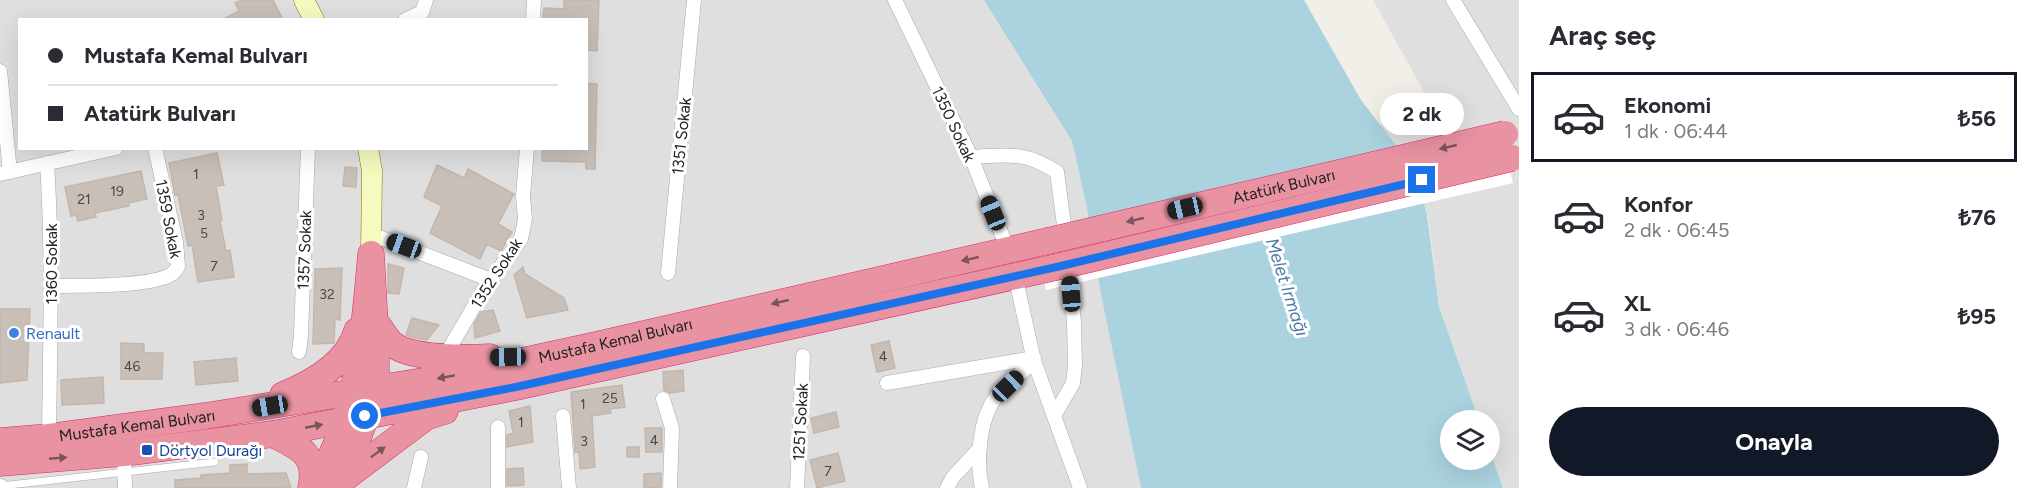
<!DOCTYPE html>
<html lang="tr">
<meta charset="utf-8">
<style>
:root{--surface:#fff;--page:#f7f7f7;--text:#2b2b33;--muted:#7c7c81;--line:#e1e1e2;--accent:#111827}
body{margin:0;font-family:Figtree,sans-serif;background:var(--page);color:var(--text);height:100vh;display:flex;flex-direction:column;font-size:22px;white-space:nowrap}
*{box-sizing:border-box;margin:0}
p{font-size:20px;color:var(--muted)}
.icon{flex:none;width:33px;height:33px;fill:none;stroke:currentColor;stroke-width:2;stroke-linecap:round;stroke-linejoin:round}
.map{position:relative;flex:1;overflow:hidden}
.drawer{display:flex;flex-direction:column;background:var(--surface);width:510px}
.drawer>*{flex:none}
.banner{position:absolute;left:18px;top:18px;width:570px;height:132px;border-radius:0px;box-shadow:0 6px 24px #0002;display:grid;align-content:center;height:132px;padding:0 30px;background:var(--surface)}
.buttons{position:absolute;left:1440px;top:410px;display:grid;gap:12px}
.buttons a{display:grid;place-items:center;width:60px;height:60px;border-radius:50%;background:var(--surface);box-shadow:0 6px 24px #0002;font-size:30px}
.end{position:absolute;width:27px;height:27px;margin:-14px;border:8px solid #1a73e8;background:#fff;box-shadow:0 0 0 3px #fff}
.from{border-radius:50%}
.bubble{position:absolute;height:42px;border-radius:21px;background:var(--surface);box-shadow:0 6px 24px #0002;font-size:20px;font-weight:700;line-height:42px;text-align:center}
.car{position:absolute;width:18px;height:36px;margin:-18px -9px;border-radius:8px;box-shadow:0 0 4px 2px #0007;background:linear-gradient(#222 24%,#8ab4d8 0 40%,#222 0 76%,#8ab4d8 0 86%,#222 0)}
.banner b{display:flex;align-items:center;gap:21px;height:57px;font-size:22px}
.banner b+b{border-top:2px solid var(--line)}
.banner i{width:15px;height:15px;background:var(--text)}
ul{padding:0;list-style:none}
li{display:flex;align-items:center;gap:18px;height:90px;margin:0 12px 9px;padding:0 18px;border:3px solid transparent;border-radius:0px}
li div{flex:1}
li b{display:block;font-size:22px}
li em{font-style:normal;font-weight:700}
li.current{border-color:var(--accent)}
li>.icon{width:54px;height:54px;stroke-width:1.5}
h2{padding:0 30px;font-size:27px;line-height:72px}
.primary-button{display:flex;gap:12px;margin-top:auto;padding:12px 30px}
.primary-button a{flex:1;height:69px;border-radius:36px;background:var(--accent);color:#fff;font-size:24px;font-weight:700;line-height:69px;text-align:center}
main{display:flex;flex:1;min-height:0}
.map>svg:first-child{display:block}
</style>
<main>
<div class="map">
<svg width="1519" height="488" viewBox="0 0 1519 488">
<rect width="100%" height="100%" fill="#f2efe9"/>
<path fill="#e0dfdf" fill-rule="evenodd" d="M0,0H990L1072,141L1087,208L1434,110L1373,0H1519V488H1503L1490,451V420H1479L1439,307L1428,215L1102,294L1141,488H0ZM20,20H586V148H20Z"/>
<path fill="#aad3df" d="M984,0H1304L1361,100L1415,170L1427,215L1439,307L1479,420H1450V459H1490V451L1503,488H1141L1101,294L1087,208L1072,141Z"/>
<path fill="#fff" d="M1499,124L1513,183L1046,290L1038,254Z"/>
<path fill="#c7bfb8" stroke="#c4b6ab" stroke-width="1.5" d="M242,0H273L283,20H222L239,11L235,3Z
M564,0H599L597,51L586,50V20H543L544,8L564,9Z
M586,83L597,84L595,169H586V162L542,161V148H586Z
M217,153L224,185L216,186L222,220L220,221L226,251L230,250L234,277L198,282L192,245L188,246L178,194L175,195L169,163Z
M437,165L464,178L468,169L514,194L498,224L512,232L501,251L487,244L480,259L430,233L442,206L424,197Z
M345,167L357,168L356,187L343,186Z
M141,171L147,199L128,203L129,206L95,213L96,217L78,221L76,215L71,216L65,187Z
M388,264L404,268L399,294L388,293Z
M523,267L525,274L564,298L568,310L527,318L514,275Z
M342,268L340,320L335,319L334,343L313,344L315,269Z
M0,309H30L27,380L0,383Z
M493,310L500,331L475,338L474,324L481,312Z
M412,318L439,325L427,340L416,338L406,335Z
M889,341L895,368L877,372L871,345Z
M121,343L144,344V353H163L162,379H121Z
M236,358L238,381L196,385L194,362Z
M683,370L684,391L670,393L664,390L663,372Z
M103,377L104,403L62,405L61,380Z
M622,385L625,407L610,409L611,413L592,416L595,467L580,469L579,452H575L571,392Z
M530,406L533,442L507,447V435L513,433L509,411Z
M836,412L839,427L814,433L811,418Z
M645,428H662V452H646Z
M627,447H639V457H627Z
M838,453L845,481L817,488L810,460Z
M247,464V474L286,473L291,488H175V480L201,478V475L230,473V465Z
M523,468L524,485L507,486V469Z
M661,473V488H644V474Z"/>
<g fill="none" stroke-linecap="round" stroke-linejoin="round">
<defs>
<path id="lane" d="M0,486L215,462"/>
<path id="street" d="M895,0L971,157L1008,250
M1453,0L1519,109
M405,20L422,12L426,0
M533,20L534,0
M0,71L10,172
M971,157C1008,155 1024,151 1057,172L1066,240
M47,163C53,254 50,346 49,437
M0,174L116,148
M371,234L491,280
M668,273L694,0
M1015,275L1034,361L1080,488
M51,286C77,286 152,287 172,274C173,273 178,268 178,267L176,242L155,148
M299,352L301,335L308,148
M445,356L484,289L521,239L525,219L523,196L527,148
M887,383L1034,358
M663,399L672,428L670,488
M563,416L569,488
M1054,416L1073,383L1075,366L1074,322L1068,260
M124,453L125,488
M1,486V488
M414,488L421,457
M498,488V427
M797,488L803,356
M947,488L953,477L980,448
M982,488C976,462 979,419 996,397C1007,384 1022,373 1034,361"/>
<path id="secondary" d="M304,0L314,20
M368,148L372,171L371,254"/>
<g id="highway">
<path d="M375,321C380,328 386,338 392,344C413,360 465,358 490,357"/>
<path d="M283,395C313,383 347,364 357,331"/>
<path d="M273,434C299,448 318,453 311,488"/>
<path id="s1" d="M0,441L49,437L205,416L448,377L596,345L1048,241"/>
<path d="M0,463L124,453L273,434L516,387L1061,266"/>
<path d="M342,480L426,417L445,411"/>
<path d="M315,488C327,466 338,443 345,420C362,366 366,309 371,254L376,344V389L352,454L342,471L326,488"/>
</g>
</defs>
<use href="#lane" stroke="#a9a9a9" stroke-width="8"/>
<use href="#street" stroke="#a9a9a9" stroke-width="15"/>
<use href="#secondary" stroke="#707d05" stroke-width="21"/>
<use href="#highway" stroke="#dc2a67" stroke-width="27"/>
<use href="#lane" stroke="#fff" stroke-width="7"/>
<use href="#street" stroke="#fff" stroke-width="14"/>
<use href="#secondary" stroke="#f7fabf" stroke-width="20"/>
<use href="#highway" stroke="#e892a2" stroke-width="26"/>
<defs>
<g id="highway-bridge">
<path id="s2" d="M1048,241L1505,134"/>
<path d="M1061,266L1512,158"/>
</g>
</defs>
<use href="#highway-bridge" stroke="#dc2a67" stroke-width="27" stroke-linecap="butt"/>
<use href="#highway-bridge" stroke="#e892a2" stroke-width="26"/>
</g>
<defs><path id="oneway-solid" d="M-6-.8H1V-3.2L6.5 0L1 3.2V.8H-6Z" transform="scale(1.5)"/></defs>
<g fill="#7b545c">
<use href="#oneway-solid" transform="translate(1448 147) rotate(167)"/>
<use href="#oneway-solid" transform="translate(1135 220) rotate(167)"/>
<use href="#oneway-solid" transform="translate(970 259) rotate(167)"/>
<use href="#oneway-solid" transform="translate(780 302) rotate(167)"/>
<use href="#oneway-solid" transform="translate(446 377) rotate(170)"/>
<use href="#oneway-solid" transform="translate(314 426) rotate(-11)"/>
<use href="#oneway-solid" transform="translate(378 452) rotate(-37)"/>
<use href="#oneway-solid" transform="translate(58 458) rotate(-5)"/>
</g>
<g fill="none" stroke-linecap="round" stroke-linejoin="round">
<path stroke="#1a73e8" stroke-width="8" d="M365,416L516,387L1061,266L1422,180"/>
</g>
<circle fill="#3f7fe0" stroke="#fff" stroke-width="2" cx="14" cy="333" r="6"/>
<rect fill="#1a4fb4" stroke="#fff" stroke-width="2" x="141" y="444" width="12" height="12" rx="3"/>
<g text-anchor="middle" stroke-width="6" stroke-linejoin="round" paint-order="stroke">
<g font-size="14" fill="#4b4948">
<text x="196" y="179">1</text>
<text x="117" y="196">19</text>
<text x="84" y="204">21</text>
<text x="201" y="220">3</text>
<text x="204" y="238">5</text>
<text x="214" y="271">7</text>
<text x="327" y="299">32</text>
<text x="883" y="361">4</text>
<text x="132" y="371">46</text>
<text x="610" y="403">25</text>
<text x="583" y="409">1</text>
<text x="521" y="427">1</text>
<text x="654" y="445">4</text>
<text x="584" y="446">3</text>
<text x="828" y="476">7</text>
</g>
<g font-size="16" fill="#222" stroke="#fff">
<text transform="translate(954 124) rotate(65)" y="6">1350 Sokak</text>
<text transform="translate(681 136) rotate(-84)" y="6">1351 Sokak</text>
<text dy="6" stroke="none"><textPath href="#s2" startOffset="242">Atatürk Bulvarı</textPath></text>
<text transform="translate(169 219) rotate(79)" y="6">1359 Sokak</text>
<text transform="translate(304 250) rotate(-88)" y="6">1357 Sokak</text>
<text transform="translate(51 264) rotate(-90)" y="6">1360 Sokak</text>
<text transform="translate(496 273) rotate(-57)" y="6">1352 Sokak</text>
<text dy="6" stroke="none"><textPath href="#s1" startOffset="624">Mustafa Kemal Bulvarı</textPath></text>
<text transform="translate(800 422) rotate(-87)" y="6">1251 Sokak</text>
<text dy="6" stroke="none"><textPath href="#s1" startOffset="138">Mustafa Kemal Bulvarı</textPath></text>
</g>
<g font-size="16" fill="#366cbe" stroke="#fff" text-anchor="start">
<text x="26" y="339">Renault</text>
</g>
<g font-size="16" fill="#164399" stroke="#fff" text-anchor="start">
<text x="159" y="456">Dörtyol Durağı</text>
</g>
<g font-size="18" font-style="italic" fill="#4a7aab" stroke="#fff">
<text transform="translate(1287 287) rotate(72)" y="6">Melet Irmağı</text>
</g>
</g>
</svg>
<div class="buttons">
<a><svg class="icon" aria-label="layers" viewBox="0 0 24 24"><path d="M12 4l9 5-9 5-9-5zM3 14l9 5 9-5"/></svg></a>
</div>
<i class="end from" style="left:365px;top:416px"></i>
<i class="end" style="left:1422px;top:180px"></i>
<div class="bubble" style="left:1380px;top:93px;width:84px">2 dk</div>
<i class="car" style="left:1185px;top:208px;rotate:257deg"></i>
<i class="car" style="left:993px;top:213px;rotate:338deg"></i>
<i class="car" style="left:404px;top:246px;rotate:290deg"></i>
<i class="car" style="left:1071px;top:294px;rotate:355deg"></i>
<i class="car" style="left:508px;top:357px;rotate:269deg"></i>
<i class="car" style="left:1008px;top:386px;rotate:46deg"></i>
<i class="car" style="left:270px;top:406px;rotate:261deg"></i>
<div class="banner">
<b><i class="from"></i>Mustafa Kemal Bulvarı</b>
<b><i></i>Atatürk Bulvarı</b>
</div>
</div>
<section class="drawer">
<h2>Araç seç</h2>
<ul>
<li class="current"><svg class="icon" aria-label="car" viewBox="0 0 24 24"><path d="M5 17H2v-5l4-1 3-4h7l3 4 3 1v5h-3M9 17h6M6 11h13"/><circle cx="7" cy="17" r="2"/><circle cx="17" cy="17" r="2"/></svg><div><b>Ekonomi</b><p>1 dk · 06:44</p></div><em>₺56</em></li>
<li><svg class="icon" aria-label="car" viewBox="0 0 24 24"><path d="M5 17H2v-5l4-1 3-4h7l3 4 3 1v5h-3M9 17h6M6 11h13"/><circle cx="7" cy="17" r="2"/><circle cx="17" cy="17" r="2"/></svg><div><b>Konfor</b><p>2 dk · 06:45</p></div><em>₺76</em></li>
<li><svg class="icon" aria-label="car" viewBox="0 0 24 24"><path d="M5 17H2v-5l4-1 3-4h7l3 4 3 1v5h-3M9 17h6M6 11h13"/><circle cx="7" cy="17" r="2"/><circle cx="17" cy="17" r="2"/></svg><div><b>XL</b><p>3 dk · 06:46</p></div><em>₺95</em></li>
</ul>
<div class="primary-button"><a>Onayla</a></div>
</section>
</main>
